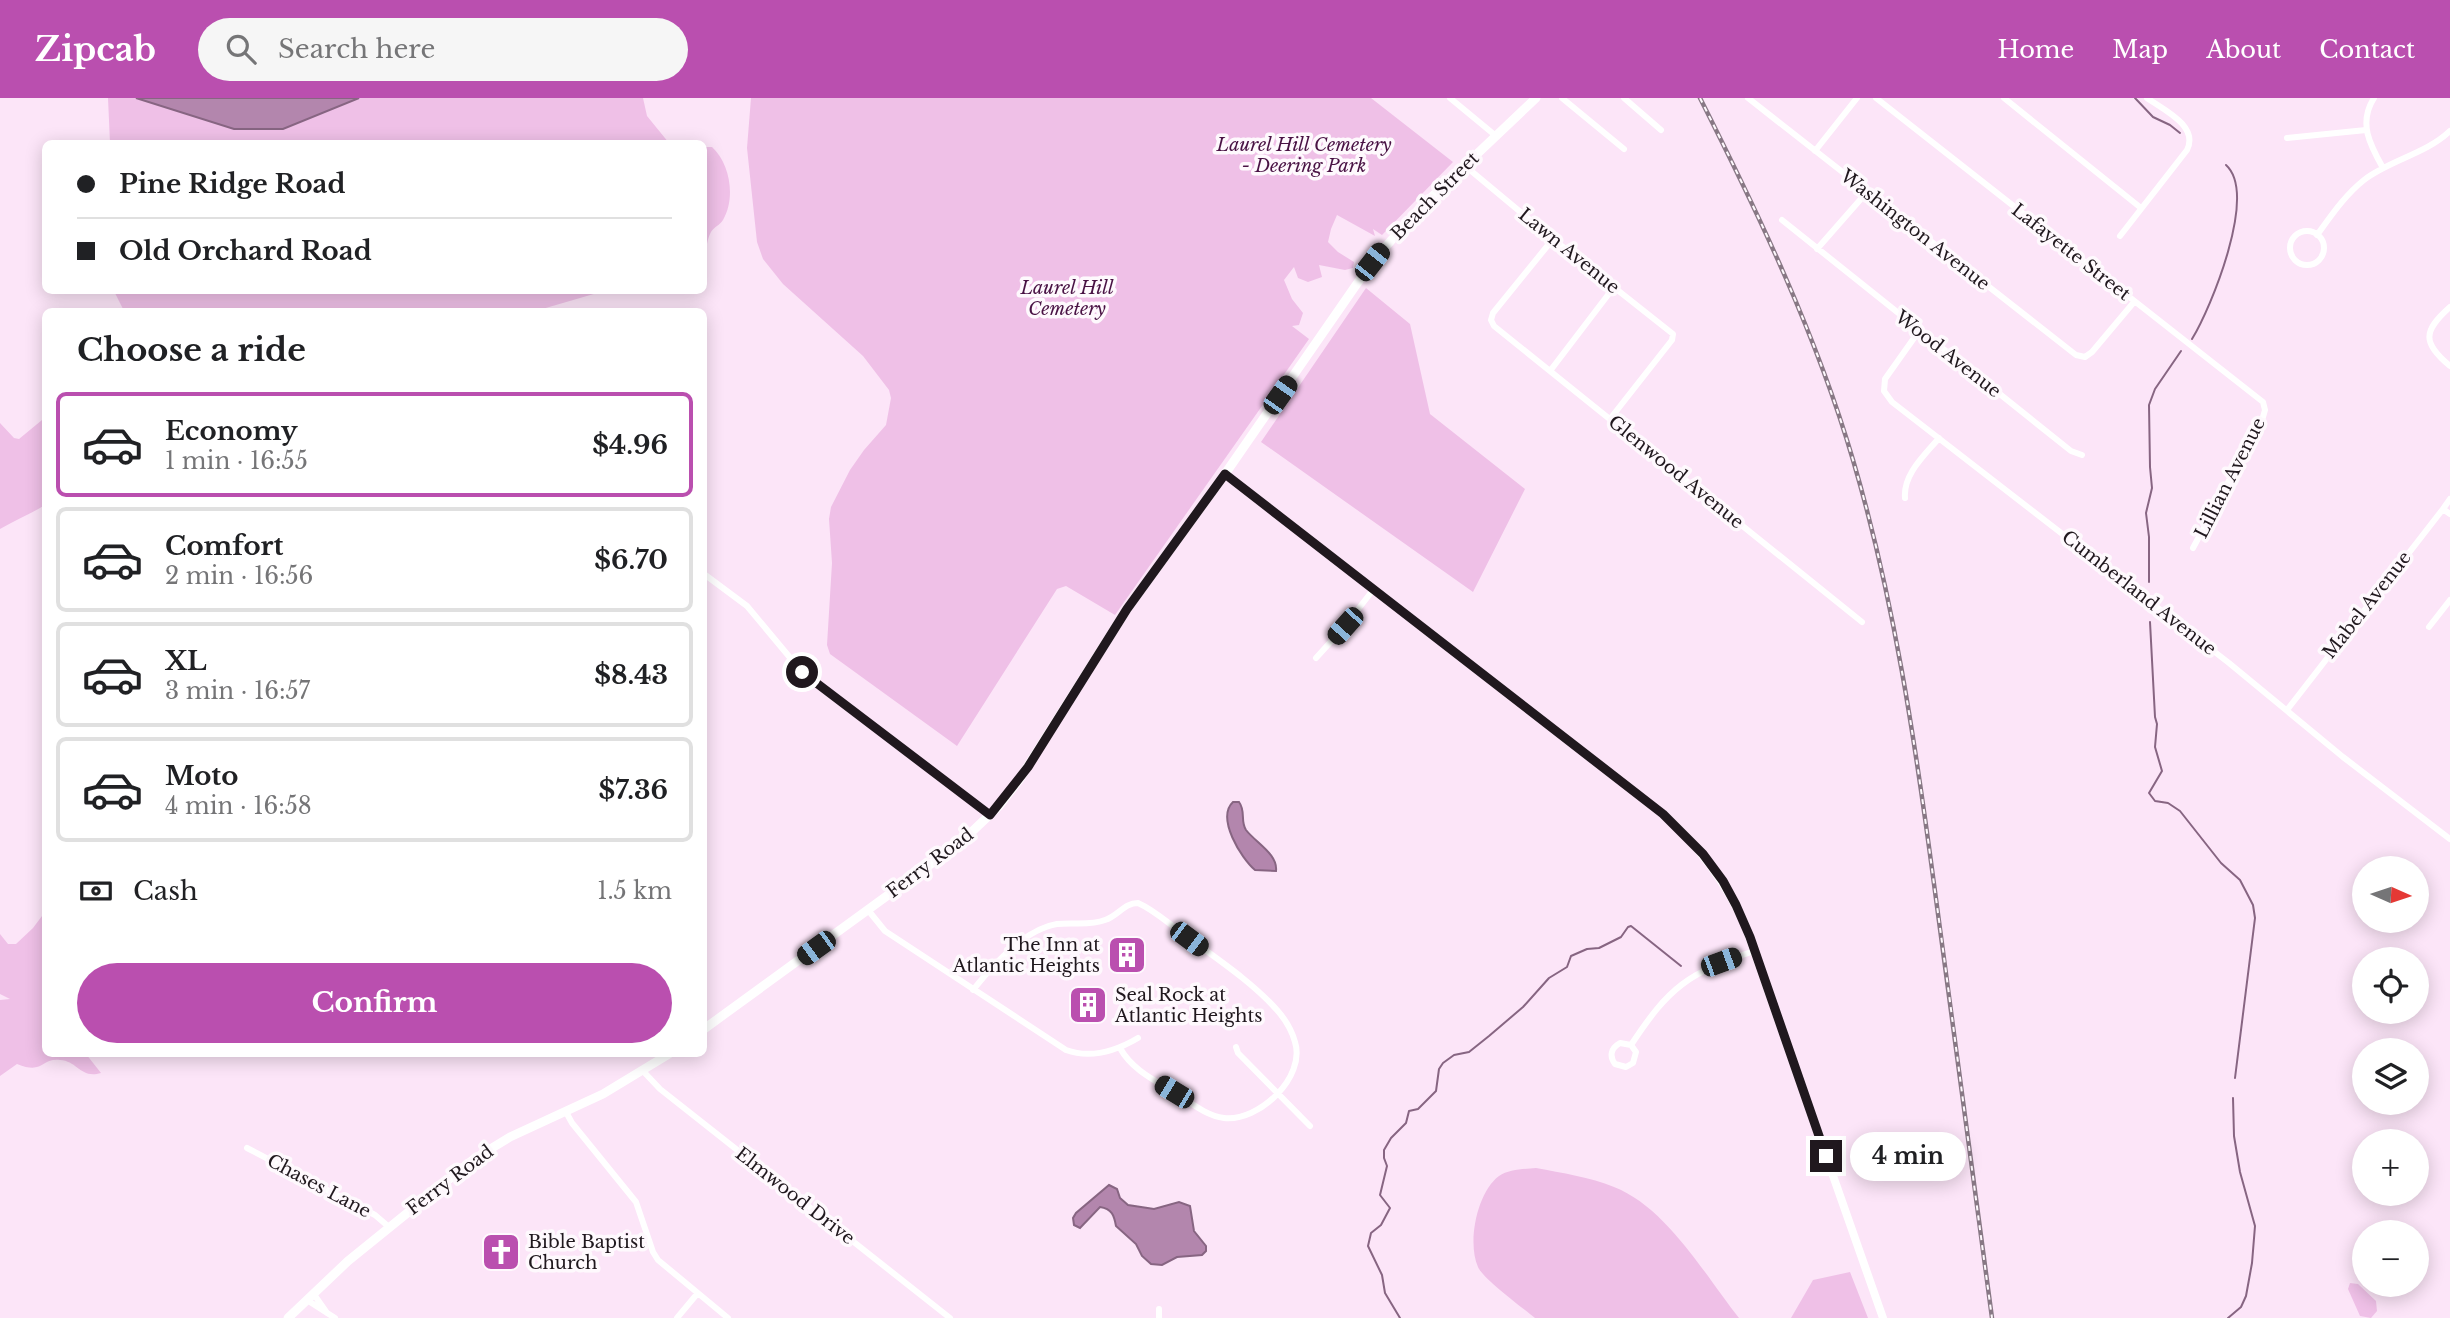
<!DOCTYPE html>
<meta charset="utf-8">
<style>
:root{--surface:#fff;--page:#f6f6f6;--text:#202124;--muted:#757577;--line:#e0e0e0;--accent:#ba4faf}
body{margin:0;font-family:"Libre Baskerville",serif;background:var(--page);color:var(--text);height:100vh;display:flex;flex-direction:column;font-size:26px;white-space:nowrap}
*{box-sizing:border-box;margin:0}
p{font-size:23px;color:var(--muted)}
.icon{flex:none;width:38px;height:38px;fill:none;stroke:currentColor;stroke-width:2;stroke-linecap:round;stroke-linejoin:round}
.map{position:relative;flex:1;overflow:hidden}
.side{position:absolute;left:42px;top:210px;width:665px;height:749px;display:flex;flex-direction:column;background:var(--surface);border-radius:10px;box-shadow:0 4px 18px #0003}
.side>*{flex:none}
.guide{position:absolute;left:42px;top:42px;width:665px;height:154px;border-radius:10px;box-shadow:0 4px 18px #0003;display:grid;align-content:center;height:154px;padding:0 35px;background:var(--surface)}
.needle{width:46px;rotate:93deg}
.controls{position:absolute;left:2352px;top:758px;display:grid;gap:14px}
.controls a{display:grid;place-items:center;width:77px;height:77px;border-radius:50%;background:var(--surface);box-shadow:0 4px 18px #0003;font-size:35px}
.end{position:absolute;width:32px;height:32px;margin:-16px;border:9px solid #20181e;background:#fff;box-shadow:0 0 0 4px #fff}
.from{border-radius:50%}
.bubble{position:absolute;height:49px;border-radius:24px;background:var(--surface);box-shadow:0 4px 18px #0003;font-size:23px;font-weight:700;line-height:49px;text-align:center}
.car{position:absolute;width:21px;height:42px;margin:-21px -10px;border-radius:9px;box-shadow:0 0 5px 2px #0007;background:linear-gradient(#222 24%,#8ab4d8 0 40%,#222 0 76%,#8ab4d8 0 86%,#222 0)}
.guide b{display:flex;align-items:center;gap:24px;height:66px;font-size:26px}
.guide b+b{border-top:2px solid var(--line)}
.guide i{width:18px;height:18px;background:var(--text)}
ul{padding:0;list-style:none}
li{display:flex;align-items:center;gap:21px;height:105px;margin:0 14px 10px;padding:0 21px;border:4px solid var(--line);border-radius:10px}
li div{flex:1}
li b{display:block;font-size:26px}
li em{font-style:normal;font-weight:700}
li.on{border-color:var(--accent)}
li>.icon{width:63px;height:63px;stroke-width:1.5}
h2{padding:0 35px;font-size:32px;line-height:84px}
.pay{display:flex;align-items:center;gap:18px;height:77px;padding:0 35px;font-size:26px}
.pay p{margin-inline-start:auto}
.cta{display:flex;gap:14px;margin-top:auto;padding:14px 35px}
.cta a{flex:1;height:80px;border-radius:42px;background:var(--accent);color:#fff;font-size:28px;font-weight:700;line-height:80px;text-align:center}
header{display:flex;align-items:center;gap:42px;box-sizing:border-box;height:98px;padding:0 35px;background:var(--accent);color:#fff}
header strong{font-size:33px}
nav{display:flex;gap:38px;margin-inline-start:auto;font-size:24px}
.search{width:490px;height:63px;background:var(--page);display:flex;align-items:center;gap:18px;box-sizing:border-box;padding:0 24px;border-radius:38px;color:var(--muted);font-size:26px}
.map>svg:first-child{display:block}
</style>
<header>
<strong>Zipcab</strong>
<div class="search"><svg class="icon" aria-label="search" viewBox="0 0 24 24"><circle cx="10" cy="10" r="6"/><path d="M15 15l6 6"/></svg>Search here</div>
<nav><a>Home</a><a>Map</a><a>About</a><a>Contact</a></nav>
</header>
<div class="map">
<svg width="2450" height="1220" viewBox="0 0 2450 1220">
<rect width="100%" height="100%" fill="#fce5f8"/>
<path fill="#efc0e7" d="M108,0H136L234,31H283L359,0H643L647,18L669,45H110Z
M751,0H1371L1453,64L1382,137L1373,131L1375,138L1337,117L1331,131L1328,144L1338,154L1354,164L1353,170L1345,172L1319,167L1322,179L1308,184L1298,180L1294,169L1284,182L1292,201L1303,215L1299,227L1292,228L1309,241L1115,517L1066,488L1057,491L957,648L830,556L827,547L832,465L829,421L831,409L850,372L864,352L886,327L891,300L889,292L863,258L783,186L763,161L757,144L747,50Z
M704,49H712C730,65 736,100 723,122C720,127 714,129 711,134C707,141 706,153 704,161Z
M1366,190L1410,226L1430,316L1525,391L1473,494L1261,344Z
M114,193H604L532,214L124,213Z
M42,322L46,323L45,407C31,416 15,422 0,431V325L14,340L19,341Z
M45,814L46,956H86L101,975C80,981 78,963 60,962C40,960 44,977 17,966L0,978V902L10,901L0,896V836L8,846H16L33,830Z
M1536,1070C1562,1075 1590,1079 1614,1089C1666,1109 1705,1177 1739,1220H1535C1523,1210 1483,1181 1478,1169C1467,1145 1477,1094 1499,1078C1509,1071 1524,1071 1536,1070Z
M1850,1174L1868,1220H1791L1813,1182Z
M2350,1185L2358,1186L2376,1203L2377,1213L2371,1220L2360,1218L2348,1191Z"/>
<path fill="#b386ad" stroke="#876582" stroke-width="2" d="M136,0H359L283,31H234Z
M1233,704H1239C1246,713 1240,723 1246,732C1256,745 1278,756 1276,773L1255,772C1241,760 1216,720 1233,704Z
M1109,1087L1117,1091L1120,1100L1128,1107L1154,1111L1179,1104L1190,1108L1194,1133L1206,1148V1153L1202,1157L1177,1159L1162,1167L1151,1166L1142,1158L1136,1146L1116,1128C1114,1117 1112,1111 1100,1109L1080,1130L1074,1127L1073,1120L1076,1115Z"/>
<g fill="none" stroke-linecap="round" stroke-linejoin="round">
<path stroke="#876582" stroke-width="2" d="M2135,0L2153,19L2170,27L2180,35
M2192,241C2211,210 2258,96 2226,67
M2149,484V439L2146,415L2152,390L2150,369L2149,307L2155,291L2181,253
M2150,524L2155,619L2157,626L2155,649L2162,673L2149,695L2155,703L2168,705L2180,713L2221,765L2240,782L2253,807L2255,820L2235,980
M1400,1220L1385,1195L1382,1177L1368,1148L1371,1135L1381,1127L1390,1110L1380,1097L1387,1068L1384,1060V1052L1391,1040L1406,1025L1409,1013L1418,1011L1436,993L1439,971L1443,965L1454,957L1469,954L1489,938L1523,909L1549,880L1567,869L1571,858L1587,851L1599,850L1621,839L1628,829L1631,828L1681,868
M2228,1220L2241,1209L2246,1198L2252,1165L2255,1128L2240,1074L2234,1038L2233,1000"/>
<path stroke="#fff" stroke-width="6" d="M1450,0L1496,38
M1562,0L1624,51
M1624,0L1661,32
M1748,0L2076,257L2085,259L2092,254L2134,204
M1876,0L2263,304L2265,312L2263,319L2193,450
M2004,0L2141,110
M2374,0C2358,25 2370,47 2383,70
M2287,40L2366,32
M1815,53L1857,0
M1464,67L1553,141L1673,236L1672,242L1610,321
M1782,122L2071,353L2082,357
M2290 150a17 17 0 1 1 34 0a17 17 0 1 1-34 0Z
M2317,137C2331,118 2345,97 2364,82C2390,62 2426,56 2450,33
M2120,138L2187,52C2199,28 2164,12 2147,0
M1553,141L1493,215L1491,222L1494,228L1862,524
M1817,151L1867,94
M2450,209C2423,233 2422,245 2450,268
M1919,233L1885,281L1884,293L1892,304L2229,565L2343,659L2450,741
M1550,273L1614,189
M1905,400C1903,376 1925,357 1939,340
M2443,411L2450,401
M704,476L747,508L802,574L813,584L990,717
M2429,529L2450,502
M1316,560L1345,528L1373,492
M2287,612L2443,411L2450,416
M868,812L885,833L1066,952C1091,961 1116,953 1138,940
M973,892C992,868 1024,831 1057,826C1073,824 1090,828 1105,822C1118,818 1124,805 1138,805C1154,812 1168,825 1182,835C1214,859 1250,882 1277,912C1285,921 1292,933 1295,944C1306,979 1259,1024 1224,1020C1207,1018 1191,1005 1177,996C1156,983 1132,972 1120,950
M1631,947L1636,954L1633,965L1626,969L1615,966C1609,958 1611,950 1620,945L1631,947C1670,888 1687,876 1754,853
M1236,949L1238,955L1310,1028
M643,973L660,991L950,1220
M566,1014L572,1025L636,1104L653,1154L658,1162L728,1220
M247,1050L375,1117L389,1129
M313,1195L327,1215
M307,1202L335,1220
M677,1220L697,1196
M1159,1220V1211"/>
<path stroke="#fff" stroke-width="8" d="M1225,376L1663,716C1699,748 1725,783 1745,827L1883,1220"/>
<path stroke="#fff" stroke-width="9" d="M704,931L961,744L999,708L1019,682L1127,511L1225,376L1372,164L1420,110L1536,0
M288,1220L348,1163L474,1061L510,1039L603,996L669,956"/>
<defs>
<path id="rail" d="M1700,0C1759,117 1816,236 1853,362C1894,501 1915,643 1934,786C1954,930 1972,1075 1992,1220"/>
</defs>
<use href="#rail" stroke="#887885" stroke-width="4.5"/>
<use href="#rail" stroke="#fef9fd" stroke-width="2" stroke-dasharray="5" stroke-linecap="butt"/>
</g>
<g fill="none" stroke-linecap="round" stroke-linejoin="round">
<path stroke="#20181e" stroke-width="9" d="M802,574L990,717L1028,669L1127,511L1225,376L1663,716L1703,756L1723,783L1736,807L1750,839L1826,1058"/>
</g>
<defs>
<symbol id="building-square" viewBox="-11 -11 22 22"><rect x="-9" y="-9" width="18" height="18" rx="4" fill="#ba4faf" stroke="#fef9fd"/><path d="M-4-6H4V6H1V3H-1V6H-4ZM-2.5-4.3h1.7v1.8h-1.7ZM.8-4.3h1.7v1.8H.8ZM-2.5-1h1.7V.8h-1.7ZM.8-1h1.7V.8H.8Z" fill="#fff"/></symbol>
<symbol id="church-square" viewBox="-11 -11 22 22"><rect x="-9" y="-9" width="18" height="18" rx="4" fill="#ba4faf" stroke="#fef9fd"/><path d="M-1.2-6h2.4v3.5h3.3v2.4h-3.3V6h-2.4V-.1h-3.3v-2.4h3.3Z" fill="#fff"/></symbol>
</defs>
<g fill-rule="evenodd">
<use href="#building-square" x="1105" y="835" width="44" height="44"/>
<use href="#building-square" x="1066" y="885" width="44" height="44"/>
<use href="#church-square" x="479" y="1132" width="44" height="44"/>
</g>
<g text-anchor="middle" stroke-width="7" stroke-linejoin="round" paint-order="stroke">
<g font-size="18" font-style="italic" fill="#491244" stroke="#fef9fd">
<text x="1304" y="53">Laurel Hill Cemetery<tspan x="1304" dy="21">- Deering Park</tspan></text>
<text x="1067" y="196">Laurel Hill<tspan x="1067" dy="21">Cemetery</tspan></text>
</g>
<g font-size="18" fill="#20181e" stroke="#fef9fd">
<text transform="translate(1435 98) rotate(-45)" y="6">Beach Street</text>
<text transform="translate(1915 132) rotate(38)" y="6">Washington Avenue</text>
<text transform="translate(1569 153) rotate(39)" y="6">Lawn Avenue</text>
<text transform="translate(2071 154) rotate(38)" y="6">Lafayette Street</text>
<text transform="translate(1948 256) rotate(38)" y="6">Wood Avenue</text>
<text transform="translate(1676 374) rotate(39)" y="6">Glenwood Avenue</text>
<text transform="translate(2230 380) rotate(-63)" y="6">Lillian Avenue</text>
<text transform="translate(2139 495) rotate(38)" y="6">Cumberland Avenue</text>
<text transform="translate(2367 507) rotate(-52)" y="6">Mabel Avenue</text>
<text transform="translate(930 765) rotate(-37)" y="6">Ferry Road</text>
<text transform="translate(450 1082) rotate(-37)" y="6">Ferry Road</text>
<text transform="translate(319 1088) rotate(28)" y="6">Chases Lane</text>
<text transform="translate(795 1098) rotate(38)" y="6">Elmwood Drive</text>
</g>
<g font-size="18" fill="#20181e" stroke="#fef9fd" text-anchor="start">
<text x="1100" y="853" text-anchor="end">The Inn at<tspan x="1100" dy="21">Atlantic Heights</tspan></text>
<text x="1115" y="903">Seal Rock at<tspan x="1115" dy="21">Atlantic Heights</tspan></text>
<text x="528" y="1150">Bible Baptist<tspan x="528" dy="21">Church</tspan></text>
</g>
</g>
</svg>
<div class="controls">
<a><svg class="needle" viewBox="-14 -14 28 28"><path d="M0-13l5 13h-10z" fill="#e53935"/><path d="M0 13l5-13h-10z" fill="#757577"/></svg></a>
<a><svg class="icon" aria-label="locate" viewBox="0 0 24 24"><circle cx="12" cy="12" r="6"/><path d="M12 2v4M12 18v4M2 12h4M18 12h4"/></svg></a>
<a><svg class="icon" aria-label="layers" viewBox="0 0 24 24"><path d="M12 4l9 5-9 5-9-5zM3 14l9 5 9-5"/></svg></a>
<a>+</a>
<a>−</a>
</div>
<i class="end from" style="left:802px;top:574px"></i>
<i class="end" style="left:1826px;top:1058px"></i>
<div class="bubble" style="left:1850px;top:1034px;width:116px">4 min</div>
<i class="car" style="left:1372px;top:164px;rotate:38deg"></i>
<i class="car" style="left:1280px;top:297px;rotate:35deg"></i>
<i class="car" style="left:1345px;top:528px;rotate:222deg"></i>
<i class="car" style="left:1189px;top:841px;rotate:127deg"></i>
<i class="car" style="left:816px;top:850px;rotate:234deg"></i>
<i class="car" style="left:1721px;top:864px;rotate:70deg"></i>
<i class="car" style="left:1174px;top:994px;rotate:301deg"></i>
<div class="guide">
<b><i class="from"></i>Pine Ridge Road</b>
<b><i></i>Old Orchard Road</b>
</div>
<section class="side">
<h2>Choose a ride</h2>
<ul>
<li class="on"><svg class="icon" aria-label="car" viewBox="0 0 24 24"><path d="M5 17H2v-5l4-1 3-4h7l3 4 3 1v5h-3M9 17h6M6 11h13"/><circle cx="7" cy="17" r="2"/><circle cx="17" cy="17" r="2"/></svg><div><b>Economy</b><p>1 min · 16:55</p></div><em>$4.96</em></li>
<li><svg class="icon" aria-label="car" viewBox="0 0 24 24"><path d="M5 17H2v-5l4-1 3-4h7l3 4 3 1v5h-3M9 17h6M6 11h13"/><circle cx="7" cy="17" r="2"/><circle cx="17" cy="17" r="2"/></svg><div><b>Comfort</b><p>2 min · 16:56</p></div><em>$6.70</em></li>
<li><svg class="icon" aria-label="car" viewBox="0 0 24 24"><path d="M5 17H2v-5l4-1 3-4h7l3 4 3 1v5h-3M9 17h6M6 11h13"/><circle cx="7" cy="17" r="2"/><circle cx="17" cy="17" r="2"/></svg><div><b>XL</b><p>3 min · 16:57</p></div><em>$8.43</em></li>
<li><svg class="icon" aria-label="car" viewBox="0 0 24 24"><path d="M5 17H2v-5l4-1 3-4h7l3 4 3 1v5h-3M9 17h6M6 11h13"/><circle cx="7" cy="17" r="2"/><circle cx="17" cy="17" r="2"/></svg><div><b>Moto</b><p>4 min · 16:58</p></div><em>$7.36</em></li>
</ul>
<div class="pay"><svg class="icon" aria-label="cash" viewBox="0 0 24 24"><path d="M3 7h18v10H3z"/><circle cx="12" cy="12" r="2"/></svg>Cash<p>1.5 km</p></div>
<div class="cta"><a>Confirm</a></div>
</section>
</div>
